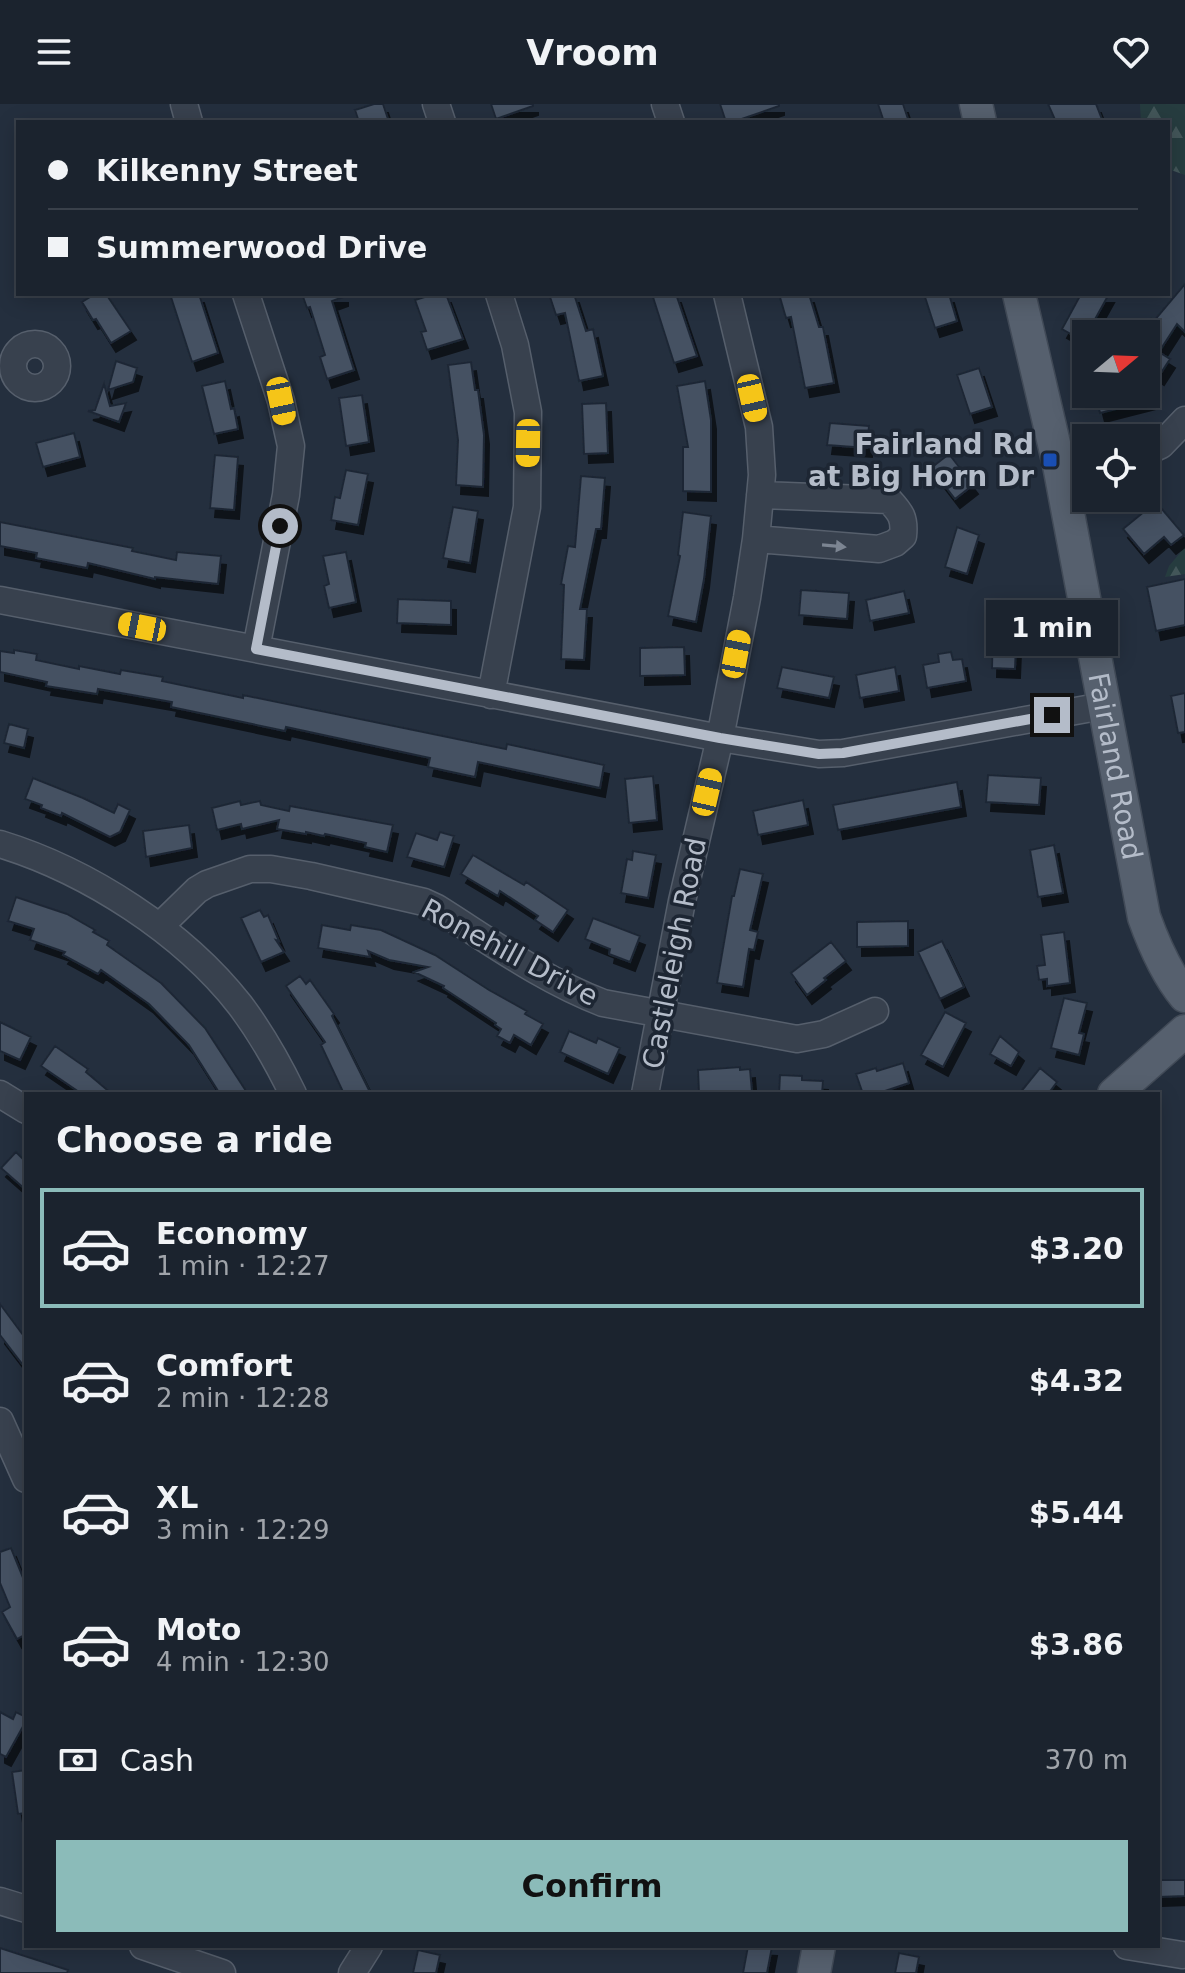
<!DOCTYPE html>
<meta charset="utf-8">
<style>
:root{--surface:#1b232e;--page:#242b36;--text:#f1f3f6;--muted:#a0a4aa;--line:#39404a;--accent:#8bbbb9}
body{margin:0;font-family:"DejaVu Sans",sans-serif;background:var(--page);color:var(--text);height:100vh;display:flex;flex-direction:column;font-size:30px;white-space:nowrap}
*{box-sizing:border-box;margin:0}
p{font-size:26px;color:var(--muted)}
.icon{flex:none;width:44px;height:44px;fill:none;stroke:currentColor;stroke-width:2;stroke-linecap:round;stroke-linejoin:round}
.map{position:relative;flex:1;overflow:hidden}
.panel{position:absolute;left:24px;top:988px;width:1136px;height:856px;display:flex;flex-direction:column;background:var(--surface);border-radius:0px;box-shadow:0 4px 20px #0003,0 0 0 2px var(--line)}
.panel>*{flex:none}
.banner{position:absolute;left:16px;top:16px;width:1154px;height:176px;border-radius:0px;box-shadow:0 4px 20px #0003,0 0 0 2px var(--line);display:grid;align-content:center;height:176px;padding:0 32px;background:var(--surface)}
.needle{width:52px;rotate:71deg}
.tools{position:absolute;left:1072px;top:216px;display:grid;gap:16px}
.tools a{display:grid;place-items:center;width:88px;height:88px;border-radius:0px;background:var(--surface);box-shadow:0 4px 20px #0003,0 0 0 2px var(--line);font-size:40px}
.end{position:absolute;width:36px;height:36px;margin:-18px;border:10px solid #b4bcc9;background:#111;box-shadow:0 0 0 4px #111}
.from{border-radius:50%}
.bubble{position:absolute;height:56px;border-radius:0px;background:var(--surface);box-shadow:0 4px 20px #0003,0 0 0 2px var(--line);font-size:26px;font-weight:800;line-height:56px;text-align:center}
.car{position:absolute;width:24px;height:48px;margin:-24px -12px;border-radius:10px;box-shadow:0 0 6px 2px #0007;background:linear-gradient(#f5c518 24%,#345 0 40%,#f5c518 0 76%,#345 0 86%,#f5c518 0)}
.banner b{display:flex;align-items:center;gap:28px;height:76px;font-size:30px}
.banner b+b{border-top:2px solid var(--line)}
.banner i{width:20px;height:20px;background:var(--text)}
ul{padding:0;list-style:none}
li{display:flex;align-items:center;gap:24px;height:120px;margin:0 16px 12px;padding:0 16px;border:4px solid transparent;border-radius:0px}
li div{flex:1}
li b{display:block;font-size:30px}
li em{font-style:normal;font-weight:800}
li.on{border-color:var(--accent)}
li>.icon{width:72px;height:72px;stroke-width:1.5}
h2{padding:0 32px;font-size:36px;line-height:96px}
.pay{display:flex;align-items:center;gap:20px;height:88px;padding:0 32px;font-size:30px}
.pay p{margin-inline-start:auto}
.primary-button{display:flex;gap:16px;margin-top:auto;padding:16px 32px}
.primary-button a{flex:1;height:92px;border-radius:0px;background:var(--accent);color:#111;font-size:32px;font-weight:800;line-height:92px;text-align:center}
header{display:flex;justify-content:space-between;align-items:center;height:104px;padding:0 32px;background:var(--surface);font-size:36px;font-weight:800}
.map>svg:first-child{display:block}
</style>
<header><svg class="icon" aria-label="menu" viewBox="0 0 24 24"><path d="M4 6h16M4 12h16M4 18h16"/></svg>Vroom<svg class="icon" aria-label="heart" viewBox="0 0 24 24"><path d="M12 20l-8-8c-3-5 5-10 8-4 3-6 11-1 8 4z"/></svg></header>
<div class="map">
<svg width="1185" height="1869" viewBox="0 0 1185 1869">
<defs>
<pattern id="forest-firs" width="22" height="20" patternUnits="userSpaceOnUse" patternTransform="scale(2)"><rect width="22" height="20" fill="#263c3f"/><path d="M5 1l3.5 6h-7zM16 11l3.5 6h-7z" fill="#435659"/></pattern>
<filter id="shadow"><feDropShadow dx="5" dy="9" stdDeviation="0" flood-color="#0009"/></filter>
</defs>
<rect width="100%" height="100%" fill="#242f3e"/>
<path fill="url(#forest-firs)" d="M1140,0H1185V71L1168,65V18H1141Z
M1185,443V470L1165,473L1169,462Z"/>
<path fill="#455162" stroke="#1f2835" stroke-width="2" filter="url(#shadow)" d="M374,0H383L389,18H359L355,6Z
M491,0H533V2L496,15Z
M720,0H779V2L733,18H726Z
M878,0H903L909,18H884Z
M1048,0H1096L1103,18H1056Z
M1185,180V228L1177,220L1159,248L1170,255L1159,272L1148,264L1146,268V223L1151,215L1154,217Z
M95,190H106L131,227L111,239L96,215L93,216L82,198Z
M170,190H199L218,249L192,258Z
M302,190H343V193L332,197L354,266L327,275L320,253L325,251L310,203L307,204Z
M434,190H446L463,235L427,246L421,228L426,227L415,196Z
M549,190H574L586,227L593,225L603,272L579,277L565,209L556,211Z
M652,190H676L697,252L674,259Z
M779,190H809L819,223H823L834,279L805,284L791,213L786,214Z
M924,190H949L957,217L935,224Z
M1081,190H1109L1083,237L1062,225Z
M116,257L137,264L133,278L108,286Z
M471,258L475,286H478L484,331L483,383L456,381L458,336L448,261Z
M979,264L992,303L970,310L957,271Z
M225,277L231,305L234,304L238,325L214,330L202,282Z
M705,277L711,316V388L683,387V343H688L677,282Z
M104,280L110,302L126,299L119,318L88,307L95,306Z
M1095,290H1155V295L1100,309Z
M362,291L369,338L346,342L339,294Z
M606,299L608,349L584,350L582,300Z
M830,319L869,322L867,344L827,341Z
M74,329L80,353L43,363L36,339Z
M949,350L973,381L955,395L931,364Z
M215,351L238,353L234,406L210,404Z
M346,366L368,370L358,421L331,416L335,393L340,394Z
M581,372L605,374L601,425H596L580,505H587L584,556L561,555L564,481L561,480L568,442L575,443Z
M1156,398L1184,431L1171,441L1164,433L1144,450L1123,425Z
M453,403L478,407L470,459L443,454Z
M683,408L711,412L704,475L696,518L668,512L680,452L678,451Z
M0,418L133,444L132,447L176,456L177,448L221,452L218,480L155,473V475L88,459L87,464L36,454L37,449L0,442Z
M957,423L979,431L967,470L945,463Z
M346,448L356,498L329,504L324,482L329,480L323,452Z
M1185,475V521L1156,527L1147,483Z
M801,486L849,489L847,515L799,511Z
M904,487L909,509L870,517L866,496Z
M398,495L451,497V521L397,519Z
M993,515L1017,516L1015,565L992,564Z
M684,543L685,571L640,572V544Z
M14,546L37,550L36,556L79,565V562L120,570L121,566L163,573L162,577L243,594V591L506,645L507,640L604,661L600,684L478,658L475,673L428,663L430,654L286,623L285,627L219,613L171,603L172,598L98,585L97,590L46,582L47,578L0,568V547L14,549Z
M951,548L953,556L962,555L966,577L927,584L923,561L939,558L938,550Z
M782,563L834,573L829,594L777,584Z
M895,563L899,587L860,594L856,571Z
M1185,589V628L1178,629L1171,592Z
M9,620L28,625L24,644L4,639Z
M988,671L1041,674L1039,701L986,698Z
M653,672L657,716L629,719L625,675Z
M33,674L83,694L114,709L118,700L130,706L120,728L110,733L62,709L61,712L41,704L42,701L25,695Z
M957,678L961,703L838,726L833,701Z
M803,696L808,721L758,731L753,707Z
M240,697L241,701L260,697L261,701L289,707L290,702L393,721L387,748L365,743L366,739L325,730L324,732L306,728V730L277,725L279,716L242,725L241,720L217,726L212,704Z
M189,721L192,744L146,753L143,727Z
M440,728L454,732L444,763L407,753L416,729L437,736Z
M1054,741L1063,789L1038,793L1030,746Z
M633,747L656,751L648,794L621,789L627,755L632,756Z
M473,751L524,781L526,778L568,806L553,828L535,816L538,812L500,787L498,792L461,770Z
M740,765L763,770L750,826L758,828L754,846L749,845L743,883L717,879L732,792H734Z
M16,793L67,810L95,826L93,828L109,837L107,841L161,879L205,924L248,990H220L189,941L149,900L101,866L98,870L63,851L65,848L30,836L34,825L8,817Z
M260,806L264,813L268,811L279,837L276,836L284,848L261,858L241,814Z
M593,814L640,832L630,858L609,850L610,845L585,835Z
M908,817V842L857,843V818Z
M322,821L350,826L351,821L381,826L435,851L489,886L527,907L525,910L543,920L531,941L514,931L510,939L497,932L501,925L495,921L496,919L443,884L444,882L414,868L428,863L389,856L368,847L370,853L318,844Z
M1064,828L1070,879L1047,882V875L1039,876L1037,862L1045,861L1041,831Z
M942,837L964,883L940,895L918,848Z
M831,838L846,857L824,874L826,876L807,891L791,869Z
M300,872L306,880L310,876L334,910L332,912L371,990H344L321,941L325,938L286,882Z
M1064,894L1087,899L1079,929L1084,930L1079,951L1051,944Z
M945,908L966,919L943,963L921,951Z
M0,918L31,933L20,956L0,947Z
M569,927L596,939L598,934L620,944L608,970L560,948Z
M1000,932L1019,948L1011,962L990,950Z
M55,942L88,965L86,968L112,990H82L41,962Z
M903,959L909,979L876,990H863L856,970L876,964L877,967Z
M740,963V966L750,965L752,988L699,990L698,966Z
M1040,964L1057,978L1048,990H1019Z
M780,971L802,972V976L823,977L822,990H779Z
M16,1048L26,1058V1086L1,1064Z
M0,1200L26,1235V1265L0,1231Z
M11,1444L26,1481V1530L17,1535L2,1508L10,1503L0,1479V1448Z
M0,1608L13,1615L16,1608L26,1613V1617L6,1653L0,1650Z
M26,1666V1709L18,1710L12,1668Z
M1158,1776H1185V1792L1158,1793Z
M748,1842L772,1843L767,1869H743Z
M0,1844L68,1866L67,1869H0Z
M418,1846L440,1851L436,1869H413Z
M899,1849L919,1853L916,1869H895Z"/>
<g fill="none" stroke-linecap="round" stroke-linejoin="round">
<defs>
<path id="minor" d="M184,0L189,18
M436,0L442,18
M665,0L671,18
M246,190L281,297L291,342L286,391L256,545
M13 262a22 22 0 1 1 44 0a22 22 0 1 1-44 0Z
M1146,348L1161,341L1185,316
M1061,374L1086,369
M756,435L879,445L895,439L903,432C905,414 901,409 889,396L760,391
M0,496L720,634L819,650L843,649L1103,602
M491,591L527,403L528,308L515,241L499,190
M0,740C88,767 183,828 240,901C261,929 278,959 293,990
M160,822L197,786L207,780L250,765H271L311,772L424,798L437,804C491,838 543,876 603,899L797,935L824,930L875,907
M0,990L26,1006
M645,990L682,797L720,634L747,494L756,435L762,371L759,323L727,190
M0,1317L26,1375
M0,1797L26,1805
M143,1842L222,1869
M1127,1842L1182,1851
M352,1869L369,1842"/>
<g id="major">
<path d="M976,0L980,18"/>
<path id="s1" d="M1019,190L1059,361L1144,813C1154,841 1166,869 1185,892"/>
<path d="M1114,990L1185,927"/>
<path d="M814,1869L819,1842"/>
</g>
</defs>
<use href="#minor" stroke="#565f6c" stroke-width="29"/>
<use href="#major" stroke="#414a57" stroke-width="35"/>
<use href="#minor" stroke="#38414e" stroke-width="26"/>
<use href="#major" stroke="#56606e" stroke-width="32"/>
</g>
<defs><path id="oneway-solid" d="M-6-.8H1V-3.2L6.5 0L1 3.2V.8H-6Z" transform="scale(2)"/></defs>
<use fill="#7c8592" href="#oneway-solid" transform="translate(834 442) rotate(5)"/>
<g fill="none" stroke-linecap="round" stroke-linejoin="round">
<path stroke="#b4bcc9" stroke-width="10" d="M280,422L256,545L720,634L819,650L843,649L1052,611"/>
</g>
<rect fill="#1a4fb4" stroke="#1d2633" stroke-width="3" x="1042" y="348" width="16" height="16" rx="4"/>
<g text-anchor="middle" stroke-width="7" stroke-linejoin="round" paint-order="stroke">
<g font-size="28" font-weight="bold" fill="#b4bcc9" stroke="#1d2633" text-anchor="end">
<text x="1034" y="350">Fairland Rd<tspan x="1034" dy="32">at Big Horn Dr</tspan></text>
</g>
<g font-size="28" fill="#b4bcc9" stroke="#1d2633">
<text dy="10" stroke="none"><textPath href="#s1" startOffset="482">Fairland Road</textPath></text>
<text transform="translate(510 848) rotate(28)" y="10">Ronehill Drive</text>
<text transform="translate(674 849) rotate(-79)" y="10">Castleleigh Road</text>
</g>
</g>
</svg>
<div class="tools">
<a><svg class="needle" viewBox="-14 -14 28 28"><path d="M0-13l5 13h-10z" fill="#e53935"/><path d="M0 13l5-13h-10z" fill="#a0a4aa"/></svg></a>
<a><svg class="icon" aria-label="locate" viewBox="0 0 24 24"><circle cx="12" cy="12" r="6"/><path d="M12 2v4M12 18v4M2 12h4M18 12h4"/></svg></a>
</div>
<i class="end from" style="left:280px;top:422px"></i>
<i class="end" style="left:1052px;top:611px"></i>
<div class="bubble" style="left:986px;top:496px;width:132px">1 min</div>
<i class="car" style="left:752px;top:294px;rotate:167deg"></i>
<i class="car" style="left:281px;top:297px;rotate:168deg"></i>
<i class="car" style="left:528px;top:339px;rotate:181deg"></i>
<i class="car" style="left:142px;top:523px;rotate:281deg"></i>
<i class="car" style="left:736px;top:550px;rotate:11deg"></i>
<i class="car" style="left:707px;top:688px;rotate:13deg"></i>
<div class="banner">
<b><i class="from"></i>Kilkenny Street</b>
<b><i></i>Summerwood Drive</b>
</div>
<section class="panel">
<h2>Choose a ride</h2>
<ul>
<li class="on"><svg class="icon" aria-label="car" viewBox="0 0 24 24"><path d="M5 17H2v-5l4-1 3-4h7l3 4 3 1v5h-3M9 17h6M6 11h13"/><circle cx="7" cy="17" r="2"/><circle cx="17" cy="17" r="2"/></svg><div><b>Economy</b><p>1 min · 12:27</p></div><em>$3.20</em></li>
<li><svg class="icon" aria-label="car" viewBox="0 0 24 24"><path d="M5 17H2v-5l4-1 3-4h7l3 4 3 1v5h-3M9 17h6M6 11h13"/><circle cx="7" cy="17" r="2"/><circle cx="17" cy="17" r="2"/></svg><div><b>Comfort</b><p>2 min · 12:28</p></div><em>$4.32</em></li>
<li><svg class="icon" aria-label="car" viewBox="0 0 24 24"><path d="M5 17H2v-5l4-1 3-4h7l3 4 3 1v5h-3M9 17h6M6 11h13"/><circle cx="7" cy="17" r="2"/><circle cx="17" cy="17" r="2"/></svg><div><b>XL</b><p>3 min · 12:29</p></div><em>$5.44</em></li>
<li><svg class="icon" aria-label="car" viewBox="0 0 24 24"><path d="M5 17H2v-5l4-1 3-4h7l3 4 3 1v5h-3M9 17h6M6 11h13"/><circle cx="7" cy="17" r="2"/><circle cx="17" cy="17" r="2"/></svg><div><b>Moto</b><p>4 min · 12:30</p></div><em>$3.86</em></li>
</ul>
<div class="pay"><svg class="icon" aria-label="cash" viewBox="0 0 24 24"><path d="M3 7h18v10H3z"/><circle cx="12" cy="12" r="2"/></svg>Cash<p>370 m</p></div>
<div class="primary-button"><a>Confirm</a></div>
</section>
</div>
